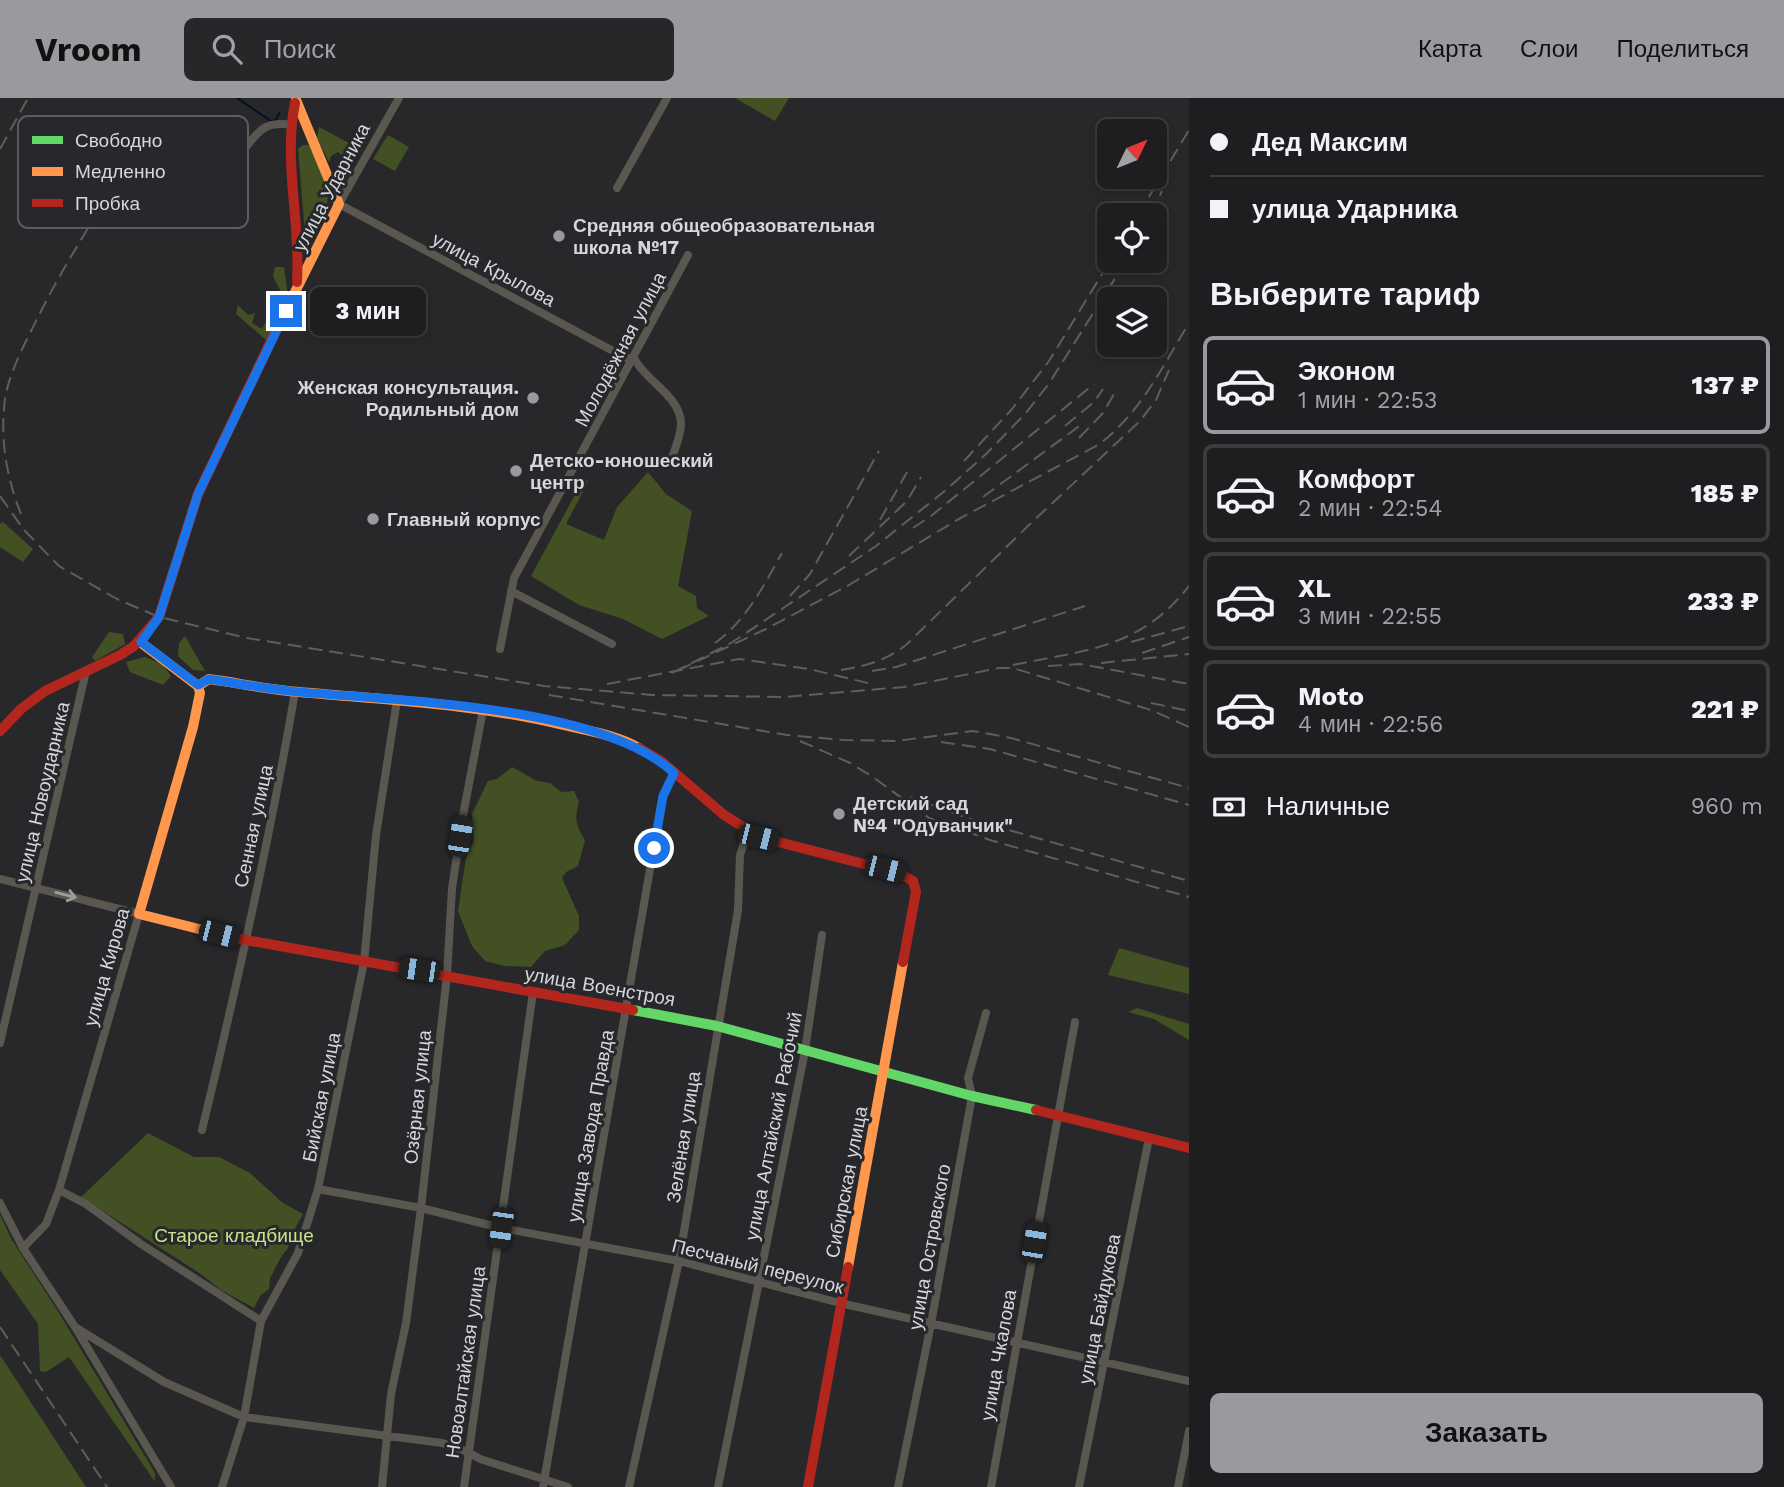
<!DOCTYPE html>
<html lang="ru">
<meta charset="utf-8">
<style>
:root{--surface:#1e1e20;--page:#262729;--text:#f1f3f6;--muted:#a1a2a5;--line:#3c3c3e;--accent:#999a9d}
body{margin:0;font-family:"Work Sans",sans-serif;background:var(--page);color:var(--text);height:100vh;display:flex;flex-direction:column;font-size:26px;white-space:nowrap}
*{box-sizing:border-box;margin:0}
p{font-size:23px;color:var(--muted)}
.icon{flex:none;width:38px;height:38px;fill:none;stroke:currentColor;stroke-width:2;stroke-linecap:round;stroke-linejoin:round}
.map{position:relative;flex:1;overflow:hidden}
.panel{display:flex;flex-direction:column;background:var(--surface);width:595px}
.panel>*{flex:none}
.top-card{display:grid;align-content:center;height:154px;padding:0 21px;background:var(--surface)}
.needle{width:46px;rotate:47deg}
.buttons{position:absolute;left:1097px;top:21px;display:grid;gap:14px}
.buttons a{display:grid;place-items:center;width:70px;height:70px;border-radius:10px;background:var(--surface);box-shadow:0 4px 10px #0003,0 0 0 2px var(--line);font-size:35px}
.end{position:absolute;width:32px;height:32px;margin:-16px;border:9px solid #1a73e8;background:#fff;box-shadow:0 0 0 4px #fff}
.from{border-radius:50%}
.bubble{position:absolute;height:49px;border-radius:10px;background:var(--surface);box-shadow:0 4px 10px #0003,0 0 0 2px var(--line);font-size:23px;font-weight:800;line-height:49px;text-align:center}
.car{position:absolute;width:21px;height:42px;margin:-21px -10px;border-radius:9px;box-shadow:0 0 5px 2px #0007;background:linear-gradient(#222 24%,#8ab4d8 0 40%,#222 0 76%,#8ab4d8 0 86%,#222 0)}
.top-card b{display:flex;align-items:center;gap:24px;height:66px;font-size:26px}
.top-card b+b{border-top:2px solid var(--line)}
.top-card i{width:18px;height:18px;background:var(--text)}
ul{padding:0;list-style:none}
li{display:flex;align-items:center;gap:21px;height:98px;margin:0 14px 10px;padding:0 7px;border:4px solid var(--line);border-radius:10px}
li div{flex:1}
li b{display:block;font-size:26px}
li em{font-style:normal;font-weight:800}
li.on{border-color:var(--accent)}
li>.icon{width:63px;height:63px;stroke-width:1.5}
h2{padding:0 21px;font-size:32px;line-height:84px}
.pay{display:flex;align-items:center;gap:18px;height:77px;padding:0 21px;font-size:26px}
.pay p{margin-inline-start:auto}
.action{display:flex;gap:14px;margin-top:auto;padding:14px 21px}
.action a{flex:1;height:80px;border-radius:10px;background:var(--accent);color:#111;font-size:28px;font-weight:800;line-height:80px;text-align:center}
header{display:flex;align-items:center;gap:42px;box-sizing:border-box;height:98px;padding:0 35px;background:var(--accent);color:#111}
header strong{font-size:33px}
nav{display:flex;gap:38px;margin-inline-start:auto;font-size:24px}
.search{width:490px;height:63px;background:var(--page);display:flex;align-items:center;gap:18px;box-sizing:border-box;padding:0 24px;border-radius:10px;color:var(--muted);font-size:26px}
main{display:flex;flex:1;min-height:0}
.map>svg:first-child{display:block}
</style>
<header>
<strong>Vroom</strong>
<div class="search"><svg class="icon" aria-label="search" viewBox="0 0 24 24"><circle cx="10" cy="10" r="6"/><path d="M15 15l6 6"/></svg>Поиск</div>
<nav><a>Карта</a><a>Слои</a><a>Поделиться</a></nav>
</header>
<main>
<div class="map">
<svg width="1189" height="1389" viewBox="0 0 1189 1389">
<rect width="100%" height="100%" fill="#28282b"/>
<path fill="#425023" d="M735,0H789L775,23Z
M319,29L362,52L347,65L345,59L338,54L331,58L329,64L317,40Z
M388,37L409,49L395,73L373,61Z
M303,47H309C332,93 336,90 313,137L309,139L305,135L298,51Z
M275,169H284L288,199L266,242L236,216L238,207L248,217L255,215L252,225L262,231L281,194L273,178Z
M648,374L666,396L692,413L678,488L696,498L697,510L709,518L662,541L623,521L579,507L531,478L584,380L588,384L566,426L604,442L617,409Z
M3,424L33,451L23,464L0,449V426Z
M109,534L123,536L125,546L95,563L92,559Z
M185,538L205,573L193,572L178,558L179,545Z
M145,559L162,566L171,578L163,587L130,574L126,564Z
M512,669L537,683L550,685L561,694L574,693L579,704C574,720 576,728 585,742L578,768L566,774L562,780L579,818V832L565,847L545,853L531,869L505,868L485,863L472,848L458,813L466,760L474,743L472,716L488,683L497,681Z
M1119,850L1189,870V896L1108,877Z
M1137,910L1189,926V942L1154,921L1128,914Z
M148,1035L194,1059H219L250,1075L283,1105L303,1116L290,1140L288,1150L281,1159L270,1180L269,1191L260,1198L254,1210L221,1192L198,1174L81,1099Z
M0,1117L12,1142L59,1215L155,1375V1384L69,1259L46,1274L40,1273L38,1226L0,1172Z
M0,1257L86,1389H0Z"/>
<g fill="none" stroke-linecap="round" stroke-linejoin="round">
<path stroke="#041026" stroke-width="2" d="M237,0L271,23L276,22L279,15"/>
<path stroke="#5a5750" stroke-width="8" d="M399,0L339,106L626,260H634C645,283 681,298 681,326C681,338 674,352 671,364
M242,54C258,34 264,22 292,27
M617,90L667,0
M511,493L612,546
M500,551L514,480L688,157
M0,781L139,816L59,1092L46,1126L23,1150
M0,945L86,573
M202,1032C237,887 270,741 295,594
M318,1091L421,1110L501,1130L679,1163L840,1205L1189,1283
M59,1092L86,1106L141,1146L261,1223
M0,1105L23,1150L75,1229L171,1389
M75,1229L164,1284L244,1319L442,1345L468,1354L480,1361L568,1389
M222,1389L244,1319L261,1223L298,1155L318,1091L364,864L376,737L397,602
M382,1389L391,1296L406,1225L421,1110L447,877L452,790L464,712L483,612
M464,1389L533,894
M543,1389L658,725L663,698L674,675
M629,1389L679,1163L738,812L740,757L748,734
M718,1389L805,953L822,837
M898,1389L931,1226L972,998L968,980L986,915
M991,1389L1075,924
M1079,1389L1149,1040
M1178,1389L1189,1333"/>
<path stroke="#63d668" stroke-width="10" d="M633,912L717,928L972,998L1036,1012"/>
<path stroke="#ff974d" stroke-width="10" d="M280,224L339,106L296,2
M140,544L198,588
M198,588L209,581C239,585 269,592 299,594C387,602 477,606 563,627C589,633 616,637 639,650
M198,588L200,595L193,629L139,816L235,840
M848,1169L903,864"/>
<path stroke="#b3261e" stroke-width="10" d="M295,5C283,65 301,124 297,184
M0,633L21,611L45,593L120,557L134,548L159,519L198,396L280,224
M639,650L661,663L724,717L759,739L899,775L913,783L916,794L903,864
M235,840L633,912
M1036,1012L1189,1050
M808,1389L848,1169"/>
<path stroke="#5f5e5b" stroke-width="2" stroke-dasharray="14 7" stroke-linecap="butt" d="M0,51L28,0
M1138,117L1189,32
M1151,117L1162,93
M1126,163L1048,287L1025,316L986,356L946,392L876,448L731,545L672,575L766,531L849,487L957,422L1098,347C1140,316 1162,269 1189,225
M1065,328L1094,304L1103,291
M1079,340L1103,315L1114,296
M964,363L1012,311L1049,263L1110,163
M0,398L24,432L59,468L117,501L159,519L247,540L544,588L652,597L785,599L904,589L999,570H1013L1151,612L1189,629
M983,399L1082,326
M21,416C6,378 0,341 5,300C10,274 23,249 35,225C62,170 95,119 127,67
M880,422L907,374
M913,430L931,418L1094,286
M849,458L907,403L921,379
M790,498L810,476L879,353
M1131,544L1189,528
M715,545C746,523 764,487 782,455
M1142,555L1189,539
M1101,565L1189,556
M1013,567C1085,552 1140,551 1189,488
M1048,568L1080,566L1189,586
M841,572C866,568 885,563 906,547L1030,426L1140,323L1156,302L1169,272
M872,573L896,569L1085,508
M607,586L739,561L809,571L872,586
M549,597L787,637L843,642L896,643L973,633L1011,640L1189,690
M1151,605L1189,613
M800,643L850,665L873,679L929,720L990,742L1189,799
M941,644L990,651L1189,707
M910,699L970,721L1189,783
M0,1229L107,1389"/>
</g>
<defs><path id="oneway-shaft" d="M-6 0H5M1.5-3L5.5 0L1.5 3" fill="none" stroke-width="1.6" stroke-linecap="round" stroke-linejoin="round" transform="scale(1.75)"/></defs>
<use stroke="#9e9d9c" href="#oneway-shaft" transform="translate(66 797) rotate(14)"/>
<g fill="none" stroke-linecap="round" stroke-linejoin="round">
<path stroke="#1a73e8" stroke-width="9" d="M286,213L198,396L159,519L141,544L198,587L209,581C239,586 269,591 299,594C398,603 601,607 674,675L663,698L654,750"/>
</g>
<g fill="#999a9d" stroke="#27272c" stroke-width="2.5">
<circle cx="559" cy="138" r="7"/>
<circle cx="533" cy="300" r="7"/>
<circle cx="516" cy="373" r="7"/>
<circle cx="373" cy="421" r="7"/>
<circle cx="839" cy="716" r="7"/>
</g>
<g text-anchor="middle" stroke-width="6" stroke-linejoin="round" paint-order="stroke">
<g font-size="19" fill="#d6d7da" stroke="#27272c">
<text transform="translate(331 89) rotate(-62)" y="7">улица Ударника</text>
<text transform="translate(494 171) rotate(28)" y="7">улица Крылова</text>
<text transform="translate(620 251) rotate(-62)" y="7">Молодёжная улица</text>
<text transform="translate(42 694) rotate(-77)" y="7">улица Новоударника</text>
<text transform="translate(253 728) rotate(-78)" y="7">Сенная улица</text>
<text transform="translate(106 869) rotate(-74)" y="7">улица Кирова</text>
<text transform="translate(600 888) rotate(10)" y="7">улица Военстроя</text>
<text transform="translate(321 999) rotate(-79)" y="7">Бийская улица</text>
<text transform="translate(417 999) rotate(-84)" y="7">Озёрная улица</text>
<text transform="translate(590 1028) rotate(-80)" y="7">улица Завода Правда</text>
<text transform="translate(773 1028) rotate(-79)" y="7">улица Алтайский Рабочий</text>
<text transform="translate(683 1039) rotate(-81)" y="7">Зелёная улица</text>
<text transform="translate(846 1084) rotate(-79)" y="7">Сибирская улица</text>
<text transform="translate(929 1149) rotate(-80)" y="7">улица Островского</text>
<text transform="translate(758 1168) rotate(14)" y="7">Песчаный переулок</text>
<text transform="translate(1099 1211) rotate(-79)" y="7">улица Байдукова</text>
<text transform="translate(998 1257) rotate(-80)" y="7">улица Чкалова</text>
<text transform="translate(465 1264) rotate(-82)" y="7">Новоалтайская улица</text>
</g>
<g font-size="19" font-weight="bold" fill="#d6d7da" stroke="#27272c" text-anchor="start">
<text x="573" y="134">Средняя общеобразовательная<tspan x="573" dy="22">школа №17</tspan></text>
<text x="519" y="296" text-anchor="end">Женская консультация.<tspan x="519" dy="22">Родильный дом</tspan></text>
<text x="530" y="369">Детско-юношеский<tspan x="530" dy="22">центр</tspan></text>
<text x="387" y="428">Главный корпус</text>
<text x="853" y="712">Детский сад<tspan x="853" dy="22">№4 "Одуванчик"</tspan></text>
</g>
<g font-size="19" fill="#c5e389" stroke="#27272c">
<text x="234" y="1144">Старое кладбище</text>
</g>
</g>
<rect x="18" y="18" width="230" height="112" rx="10" fill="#27272c" stroke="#5c5c60" stroke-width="2"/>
<rect x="32" y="38" width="31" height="8" fill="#63d668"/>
<rect x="32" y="69" width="31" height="9" fill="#ff974d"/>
<rect x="32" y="101" width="31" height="8" fill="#b3261e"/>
<g font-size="19" fill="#d6d7da">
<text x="75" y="49">Свободно</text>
<text x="75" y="80">Медленно</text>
<text x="75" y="112">Пробка</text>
</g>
</svg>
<div class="buttons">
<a><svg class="needle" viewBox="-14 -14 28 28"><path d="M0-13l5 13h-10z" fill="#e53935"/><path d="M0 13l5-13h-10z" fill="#a1a2a5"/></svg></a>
<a><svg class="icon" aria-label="locate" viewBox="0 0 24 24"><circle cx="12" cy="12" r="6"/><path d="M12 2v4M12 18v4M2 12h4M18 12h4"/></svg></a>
<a><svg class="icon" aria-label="layers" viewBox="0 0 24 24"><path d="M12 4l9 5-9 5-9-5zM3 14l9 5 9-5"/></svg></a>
</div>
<i class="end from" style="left:654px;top:750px"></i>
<i class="end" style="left:286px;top:213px"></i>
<div class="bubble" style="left:310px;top:189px;width:116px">3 мин</div>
<i class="car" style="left:460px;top:738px;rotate:9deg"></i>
<i class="car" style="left:758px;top:739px;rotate:104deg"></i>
<i class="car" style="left:885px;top:771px;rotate:104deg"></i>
<i class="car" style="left:219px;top:836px;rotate:104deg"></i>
<i class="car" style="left:419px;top:872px;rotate:278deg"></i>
<i class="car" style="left:501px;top:1130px;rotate:188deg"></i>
<i class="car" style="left:1034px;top:1144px;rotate:10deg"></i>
</div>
<section class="panel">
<div class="top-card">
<b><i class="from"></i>Дед Максим</b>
<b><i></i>улица Ударника</b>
</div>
<h2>Выберите тариф</h2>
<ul>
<li class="on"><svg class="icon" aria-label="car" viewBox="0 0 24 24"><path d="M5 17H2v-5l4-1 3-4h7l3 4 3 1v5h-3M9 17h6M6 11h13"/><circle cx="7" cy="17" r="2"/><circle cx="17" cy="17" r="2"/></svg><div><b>Эконом</b><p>1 мин · 22:53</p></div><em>137 ₽</em></li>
<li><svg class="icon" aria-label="car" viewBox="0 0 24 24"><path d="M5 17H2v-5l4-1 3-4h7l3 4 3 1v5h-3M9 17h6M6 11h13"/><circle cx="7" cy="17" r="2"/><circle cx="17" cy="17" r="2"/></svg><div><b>Комфорт</b><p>2 мин · 22:54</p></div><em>185 ₽</em></li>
<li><svg class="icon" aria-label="car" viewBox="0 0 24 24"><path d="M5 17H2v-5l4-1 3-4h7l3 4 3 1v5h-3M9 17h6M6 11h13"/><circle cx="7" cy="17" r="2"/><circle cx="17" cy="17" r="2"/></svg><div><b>XL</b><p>3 мин · 22:55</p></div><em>233 ₽</em></li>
<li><svg class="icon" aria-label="car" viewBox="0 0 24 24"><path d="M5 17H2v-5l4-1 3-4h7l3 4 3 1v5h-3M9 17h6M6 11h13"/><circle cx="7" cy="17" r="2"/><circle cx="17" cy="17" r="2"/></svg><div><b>Moto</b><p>4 мин · 22:56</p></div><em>221 ₽</em></li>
</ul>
<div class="pay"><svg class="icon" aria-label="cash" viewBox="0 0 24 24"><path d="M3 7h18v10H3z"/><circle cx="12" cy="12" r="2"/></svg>Наличные<p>960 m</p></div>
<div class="action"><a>Заказать</a></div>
</section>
</main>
